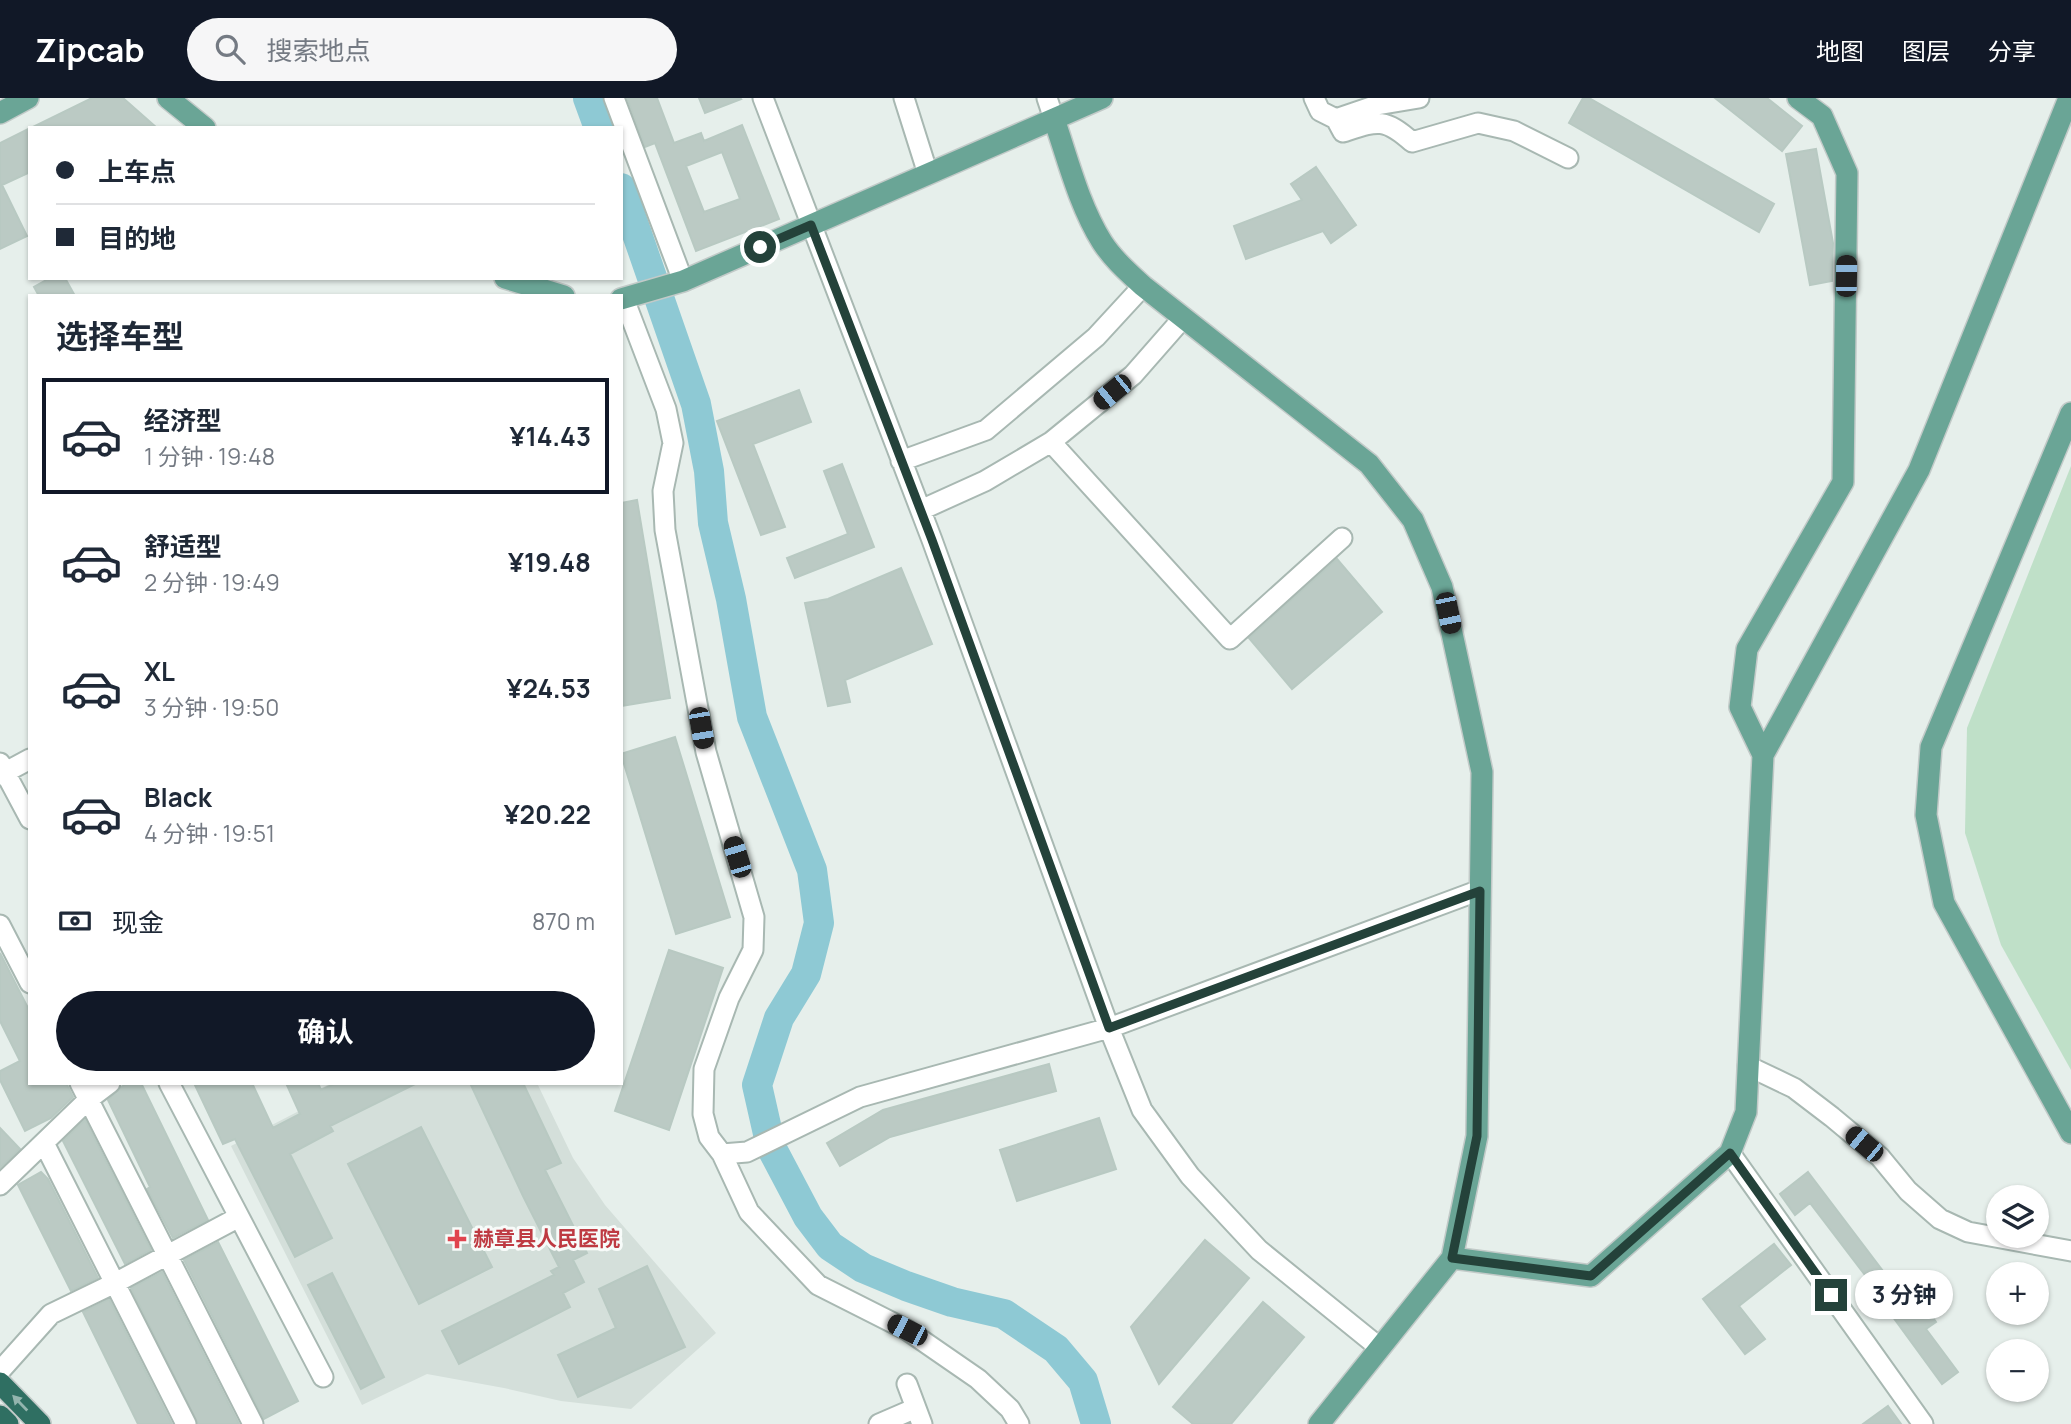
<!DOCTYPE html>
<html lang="zh">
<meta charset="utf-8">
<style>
:root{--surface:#fff;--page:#f6f6f7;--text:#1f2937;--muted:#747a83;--line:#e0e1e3;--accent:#111827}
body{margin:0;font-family:Manrope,"Noto Sans SC",sans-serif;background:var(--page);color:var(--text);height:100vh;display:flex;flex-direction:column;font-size:26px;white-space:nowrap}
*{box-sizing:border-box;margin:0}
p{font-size:23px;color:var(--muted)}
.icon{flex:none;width:38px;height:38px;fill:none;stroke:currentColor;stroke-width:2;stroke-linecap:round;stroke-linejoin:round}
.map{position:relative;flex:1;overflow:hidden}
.panel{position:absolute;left:28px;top:196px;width:595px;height:791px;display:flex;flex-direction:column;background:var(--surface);border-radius:0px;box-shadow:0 2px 5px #0004}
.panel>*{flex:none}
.banner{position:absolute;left:28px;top:28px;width:595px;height:154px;border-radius:0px;box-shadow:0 2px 5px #0004;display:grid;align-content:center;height:154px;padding:0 28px;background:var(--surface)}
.controls{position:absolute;left:1986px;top:1087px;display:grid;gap:14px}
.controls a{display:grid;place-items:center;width:63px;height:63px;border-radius:50%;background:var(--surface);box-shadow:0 2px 5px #0004;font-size:35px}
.end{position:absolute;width:32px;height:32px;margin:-16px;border:9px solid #24423a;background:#fff;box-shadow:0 0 0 4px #fff}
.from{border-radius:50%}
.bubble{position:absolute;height:49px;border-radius:24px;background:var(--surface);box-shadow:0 2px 5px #0004;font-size:23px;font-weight:700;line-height:49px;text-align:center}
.car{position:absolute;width:21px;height:42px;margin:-21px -10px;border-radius:9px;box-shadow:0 0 5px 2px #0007;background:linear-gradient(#222 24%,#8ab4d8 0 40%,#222 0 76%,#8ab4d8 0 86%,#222 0)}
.banner b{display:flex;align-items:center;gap:24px;height:66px;font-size:26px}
.banner b+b{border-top:2px solid var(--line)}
.banner i{width:18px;height:18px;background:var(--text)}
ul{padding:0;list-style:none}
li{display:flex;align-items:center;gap:21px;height:116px;margin:0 14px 10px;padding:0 14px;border:4px solid transparent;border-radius:0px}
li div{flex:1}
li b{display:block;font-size:26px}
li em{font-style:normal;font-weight:700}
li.current{border-color:var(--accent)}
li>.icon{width:63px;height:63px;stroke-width:1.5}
h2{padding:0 28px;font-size:32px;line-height:84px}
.pay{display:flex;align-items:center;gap:18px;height:77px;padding:0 28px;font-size:26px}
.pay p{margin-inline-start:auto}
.cta{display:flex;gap:14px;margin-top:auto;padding:14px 28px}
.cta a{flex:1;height:80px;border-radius:42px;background:var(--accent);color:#fff;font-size:28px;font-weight:700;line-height:80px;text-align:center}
header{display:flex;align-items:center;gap:42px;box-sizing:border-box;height:98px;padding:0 35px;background:var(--accent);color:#fff}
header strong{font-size:33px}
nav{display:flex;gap:38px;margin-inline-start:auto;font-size:24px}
.search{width:490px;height:63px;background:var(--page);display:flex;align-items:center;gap:18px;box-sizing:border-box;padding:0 24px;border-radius:38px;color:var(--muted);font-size:26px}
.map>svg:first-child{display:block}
</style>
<header>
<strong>Zipcab</strong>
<div class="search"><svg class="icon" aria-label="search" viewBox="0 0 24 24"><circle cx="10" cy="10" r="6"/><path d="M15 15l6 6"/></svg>搜索地点</div>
<nav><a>地图</a><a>图层</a><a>分享</a></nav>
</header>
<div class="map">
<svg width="2071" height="1326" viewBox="0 0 2071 1326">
<rect width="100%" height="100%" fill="#e6efeb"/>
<path fill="#d4dfda" d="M332,985H537L573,1060L605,1107L716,1235L631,1311L561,1303L504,1290L427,1276L362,1307L231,1048L324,1000L319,991Z"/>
<path fill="#bfe0c8" d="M2071,368V972L2001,847L1965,735L1967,630Z"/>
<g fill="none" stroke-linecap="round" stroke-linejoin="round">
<path stroke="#8ec9d4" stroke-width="30" d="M588,0L599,30
M621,90L696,306L709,373L713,425L731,501L752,619L812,772L819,825L806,876L779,920L757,987L771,1049L808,1119L830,1148L863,1170L906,1188L952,1204L1004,1216L1056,1251L1083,1283L1096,1326"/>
</g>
<path fill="#bbcac4" stroke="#b8c9c2" stroke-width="2" fill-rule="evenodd" d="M92,0H123L157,30H31Z
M627,0H657L674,45L701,35L704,43L742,27L779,121L696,153L655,45L645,49ZM722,54L740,101L704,114L686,68Z
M699,0H740L741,1L705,15Z
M1583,0H1589L1774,106L1759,134L1569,25Z
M1715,0H1767L1802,28L1782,53Z
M30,30V74L2,87L27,138L0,151V45Z
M1816,51L1833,145L1832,183L1810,187L1786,56Z
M1316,69L1356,127L1331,145L1323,133L1246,161L1234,128L1302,102L1291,86Z
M50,180H65L75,198H39L34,189Z
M799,292L811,324L753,346L785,429L761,437L717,323Z
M842,366L874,449L795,480L787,460L848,436L824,373Z
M637,402L670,600L621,608V405Z
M1337,461L1382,514L1292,591L1249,540Z
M901,470L932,546L845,582L850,604L828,608L805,505L828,501Z
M675,639L730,819L676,836L621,656Z
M669,852L723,870L669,1032L615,1013Z
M0,855L30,914V985H66L73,999L51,1020L25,1033L0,982V973L20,963L0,923Z
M1049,966L1056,993L890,1039L840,1068L827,1045L883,1012Z
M126,985H141L208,1122L173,1140L147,1091L150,1089L108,1002Z
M194,985H252L273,1030L300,1016L286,985H318L321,992L336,985H417L330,1028L333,1033L290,1056L332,1140L295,1159L235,1041L223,1046Z
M470,985H523L561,1065L545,1072L587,1155L573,1162L584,1184L563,1195L570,1209L459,1266L442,1233L554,1177L551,1173L559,1169L523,1098Z
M1099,1020L1116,1071L1017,1103L1000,1052Z
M85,1022L151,1152L125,1166L63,1043Z
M421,1029L492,1169L419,1206L348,1066Z
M0,1030L20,1051L0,1070Z
M41,1074L48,1081L98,1180L71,1193L18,1087Z
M1808,1074L1914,1214L1924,1207L1936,1224L1926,1231L1958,1274L1942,1286L1866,1182L1868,1181L1810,1105L1795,1117L1780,1096Z
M1205,1142L1249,1180L1159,1286L1131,1229Z
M218,1144L298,1303L264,1321L184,1162Z
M1774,1146L1791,1167L1739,1208L1765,1241L1745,1256L1703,1201Z
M647,1168L685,1249L578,1299L558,1257L616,1230L599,1191Z
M162,1174L239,1326H198L131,1190Z
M332,1175L384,1279L361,1291L308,1187Z
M109,1201L172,1326H138L83,1214Z
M1263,1204L1304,1239L1231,1326H1193L1173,1309Z
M1888,1308L1901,1326H1863Z"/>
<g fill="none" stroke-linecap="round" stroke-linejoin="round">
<defs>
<path id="minor" d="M614,0L683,183
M763,0L932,442L1109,930L1142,1012L1190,1078L1259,1152L1380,1250
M904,0L928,76
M1047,0L1054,21
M1314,0L1320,13L1336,21L1377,7L1419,0
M1336,21L1343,34C1377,23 1384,19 1412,44L1478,25L1514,33L1568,60
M624,201L666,311L673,345L663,393L665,432L706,654L754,819L753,852L729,900L704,971L703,1016L709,1039L722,1056L747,1054L860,999L1109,930L1480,792
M1051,344L1230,541L1342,440
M901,363L986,332L1096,239L1143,188
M921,412L985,383L1051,344L1133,277L1183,220
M0,665L30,721
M0,677L30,661
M0,827L30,885
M1748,968L1794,990L1832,1019L1880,1059L1908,1093L1940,1121L1968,1134L2071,1153
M80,985L253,1326
M169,985L323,1279
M44,1045L186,1326
M1730,1055L1923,1326
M722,1056L749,1114L818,1187L907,1232L978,1281L1010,1311L1019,1326
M0,1087L89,1001L110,985
M0,1273L51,1216L115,1185L239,1119
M907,1286L922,1326
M879,1326L916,1310"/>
<path id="major" d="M168,0L205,30
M0,15L28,0
M1054,21C1068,62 1079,107 1102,144C1113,161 1128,174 1143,188L1369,366L1413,422L1442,489L1482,674L1477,1038L1452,1160L1319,1326
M505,180L564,198
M621,201L683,183L1102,0
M2071,315L1931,649L1926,717L1944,805L2071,1035
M1763,657L1740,609L1747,551L1843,384L1847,75L1822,18L1798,0
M1452,1160L1591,1178L1730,1055L1746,1014L1763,657L1919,372L2069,0"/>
<path id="highway" d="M0,1285L40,1326
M0,1318L8,1326"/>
</defs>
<use href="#minor" stroke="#a8b8b2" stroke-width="23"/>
<use href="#major" stroke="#c2cac8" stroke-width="24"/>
<use href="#highway" stroke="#c2cac8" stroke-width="24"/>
<use href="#minor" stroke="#fff" stroke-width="19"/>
<use href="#major" stroke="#6aa596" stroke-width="21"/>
<use href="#highway" stroke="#2f6f62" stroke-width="21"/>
</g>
<defs><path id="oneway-solid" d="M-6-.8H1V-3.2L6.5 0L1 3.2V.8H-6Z" transform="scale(1.75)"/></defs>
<use fill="#93b5ae" href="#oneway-solid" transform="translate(20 1305) rotate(-134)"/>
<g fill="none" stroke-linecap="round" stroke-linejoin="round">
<path stroke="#24423a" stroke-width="9" d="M760,149L811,127L932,442L1109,930L1480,793L1477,1038L1452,1160L1591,1178L1730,1055L1831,1197"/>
</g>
<path fill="#e0444e" stroke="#f7fbf9" stroke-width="2.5" d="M453.5 1130.5h7v7h7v7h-7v7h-7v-7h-7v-7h7z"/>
<g text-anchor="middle" stroke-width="6" stroke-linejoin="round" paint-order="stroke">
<g font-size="21" font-weight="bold" fill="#be3a42" stroke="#f7fbf9" text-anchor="start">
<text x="473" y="1148">赫章县人民医院</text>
</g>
</g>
</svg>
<div class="controls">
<a><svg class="icon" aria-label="layers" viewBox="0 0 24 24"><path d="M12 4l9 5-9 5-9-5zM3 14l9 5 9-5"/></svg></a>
<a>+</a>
<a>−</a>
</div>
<i class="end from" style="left:760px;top:149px"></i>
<i class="end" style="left:1831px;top:1197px"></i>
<div class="bubble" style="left:1855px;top:1172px;width:98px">3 分钟</div>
<i class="car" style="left:1846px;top:178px;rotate:1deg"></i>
<i class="car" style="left:1112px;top:294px;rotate:231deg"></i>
<i class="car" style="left:1448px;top:515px;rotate:168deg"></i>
<i class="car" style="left:701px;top:630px;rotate:170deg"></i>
<i class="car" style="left:737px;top:759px;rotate:343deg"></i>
<i class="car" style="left:1864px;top:1046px;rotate:310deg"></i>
<i class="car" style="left:907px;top:1232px;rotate:297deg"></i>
<div class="banner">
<b><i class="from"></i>上车点</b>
<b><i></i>目的地</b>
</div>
<section class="panel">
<h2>选择车型</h2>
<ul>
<li class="current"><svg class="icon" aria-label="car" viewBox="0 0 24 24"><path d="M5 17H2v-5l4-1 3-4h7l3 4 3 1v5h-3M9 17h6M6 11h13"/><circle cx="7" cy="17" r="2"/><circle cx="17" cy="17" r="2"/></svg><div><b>经济型</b><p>1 分钟 · 19:48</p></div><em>¥14.43</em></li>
<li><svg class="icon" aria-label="car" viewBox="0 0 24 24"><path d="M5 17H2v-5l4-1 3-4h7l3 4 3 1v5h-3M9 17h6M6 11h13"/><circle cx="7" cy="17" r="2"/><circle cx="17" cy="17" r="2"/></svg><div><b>舒适型</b><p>2 分钟 · 19:49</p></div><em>¥19.48</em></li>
<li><svg class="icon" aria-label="car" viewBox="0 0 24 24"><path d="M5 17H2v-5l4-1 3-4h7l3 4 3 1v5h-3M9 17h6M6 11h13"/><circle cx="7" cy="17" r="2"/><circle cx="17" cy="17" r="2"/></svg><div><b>XL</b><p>3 分钟 · 19:50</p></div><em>¥24.53</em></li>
<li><svg class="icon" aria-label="car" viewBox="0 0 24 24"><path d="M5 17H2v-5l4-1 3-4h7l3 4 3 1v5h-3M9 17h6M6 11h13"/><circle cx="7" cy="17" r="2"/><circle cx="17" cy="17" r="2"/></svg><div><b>Black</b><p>4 分钟 · 19:51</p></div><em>¥20.22</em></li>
</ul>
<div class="pay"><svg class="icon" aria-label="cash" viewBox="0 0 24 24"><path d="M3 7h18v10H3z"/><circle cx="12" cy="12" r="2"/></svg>现金<p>870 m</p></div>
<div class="cta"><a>确认</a></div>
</section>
</div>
